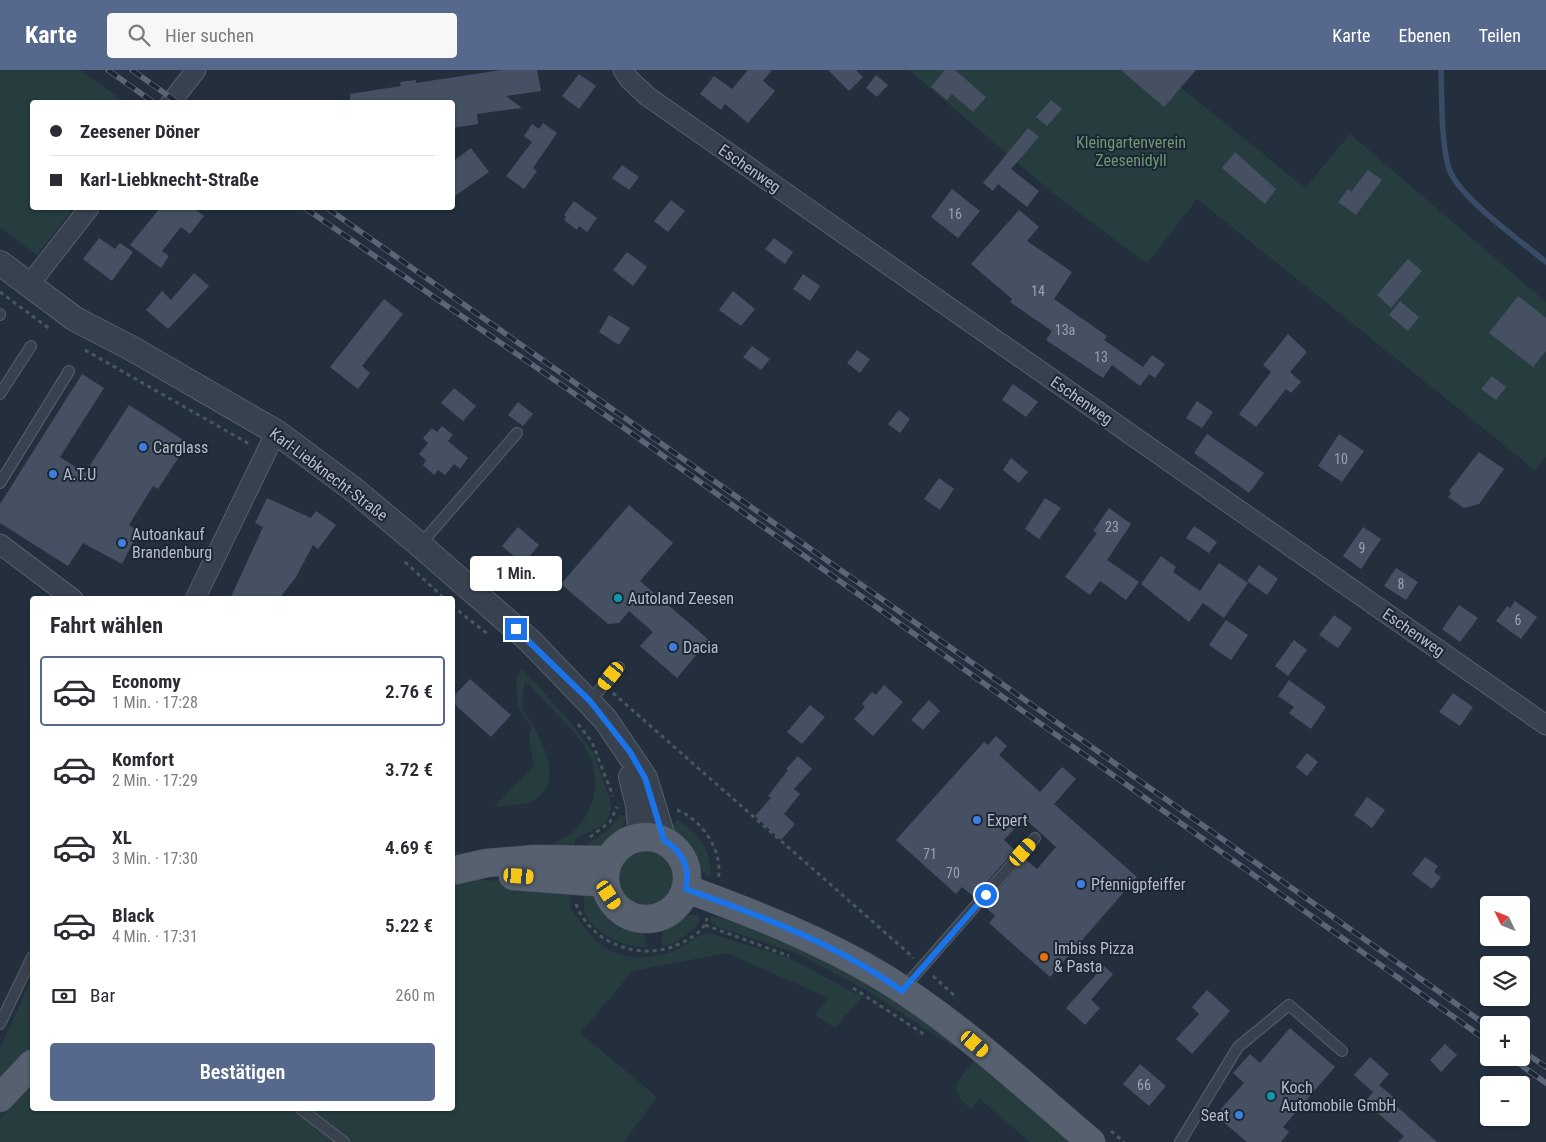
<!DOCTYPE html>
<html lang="de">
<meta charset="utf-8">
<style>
:root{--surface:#fff;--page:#f7f7f7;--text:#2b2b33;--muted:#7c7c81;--line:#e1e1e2;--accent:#56698c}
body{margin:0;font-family:"Roboto Condensed",sans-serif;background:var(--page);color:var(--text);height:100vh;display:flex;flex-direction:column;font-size:19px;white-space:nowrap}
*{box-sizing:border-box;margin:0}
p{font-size:16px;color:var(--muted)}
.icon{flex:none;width:28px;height:28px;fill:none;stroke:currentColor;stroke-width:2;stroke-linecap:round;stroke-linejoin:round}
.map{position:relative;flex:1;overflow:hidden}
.side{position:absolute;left:30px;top:526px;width:425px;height:515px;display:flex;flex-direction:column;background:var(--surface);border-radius:5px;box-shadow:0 1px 4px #0004}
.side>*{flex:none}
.banner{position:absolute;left:30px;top:30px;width:425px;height:110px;border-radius:5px;box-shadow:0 1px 4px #0004;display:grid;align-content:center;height:110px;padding:0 20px;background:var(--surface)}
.needle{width:32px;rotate:313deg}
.buttons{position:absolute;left:1480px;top:826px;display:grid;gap:10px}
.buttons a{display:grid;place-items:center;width:50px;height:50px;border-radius:5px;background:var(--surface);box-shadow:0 1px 4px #0004;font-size:25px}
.end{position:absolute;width:22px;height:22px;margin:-11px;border:6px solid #1a73e8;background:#fff;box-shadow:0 0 0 2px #fff}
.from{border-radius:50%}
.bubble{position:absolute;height:35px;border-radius:5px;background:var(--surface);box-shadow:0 1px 4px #0004;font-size:16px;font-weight:600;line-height:35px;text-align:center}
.car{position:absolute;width:15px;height:30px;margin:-15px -8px;border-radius:6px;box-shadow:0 0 4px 1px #0007;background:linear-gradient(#f5c518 24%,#345 0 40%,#f5c518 0 76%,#345 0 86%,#f5c518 0)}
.banner b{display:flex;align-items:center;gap:18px;height:48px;font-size:19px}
.banner b+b{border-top:1px solid var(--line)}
.banner i{width:12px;height:12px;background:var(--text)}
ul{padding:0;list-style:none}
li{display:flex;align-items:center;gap:15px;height:70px;margin:0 10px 8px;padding:0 10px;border:2px solid transparent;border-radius:5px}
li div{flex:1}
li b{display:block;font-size:19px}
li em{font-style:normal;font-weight:600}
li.selected{border-color:var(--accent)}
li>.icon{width:45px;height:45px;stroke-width:1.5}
h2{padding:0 20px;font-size:22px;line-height:60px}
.pay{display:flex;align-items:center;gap:12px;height:55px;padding:0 20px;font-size:19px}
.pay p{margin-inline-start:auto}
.cta{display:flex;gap:10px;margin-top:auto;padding:10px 20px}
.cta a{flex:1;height:58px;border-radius:5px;background:var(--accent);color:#fff;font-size:20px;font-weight:600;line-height:58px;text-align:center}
header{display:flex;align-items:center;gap:30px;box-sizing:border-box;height:70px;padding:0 25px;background:var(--accent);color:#fff}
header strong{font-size:24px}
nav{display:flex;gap:28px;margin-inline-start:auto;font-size:18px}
.search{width:350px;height:45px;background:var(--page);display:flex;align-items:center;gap:12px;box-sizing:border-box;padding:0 18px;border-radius:5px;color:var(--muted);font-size:19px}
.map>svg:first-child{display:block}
</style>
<header>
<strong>Karte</strong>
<div class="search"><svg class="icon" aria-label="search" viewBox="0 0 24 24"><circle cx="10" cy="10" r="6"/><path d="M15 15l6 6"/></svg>Hier suchen</div>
<nav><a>Karte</a><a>Ebenen</a><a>Teilen</a></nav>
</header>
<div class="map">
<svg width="1546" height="1072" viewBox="0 0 1546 1072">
<rect width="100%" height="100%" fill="#242f3e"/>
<path fill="#263c3f" d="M0,0H80L125,32H32V138H73L37,185L0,157Z
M909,0H1159L1305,118L1350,64L1546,232V386L1535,400L1197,129L1147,194L1053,123Z
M522,599L567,648L593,682L610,729L611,738L608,749L602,756L576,768L573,782L453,788V783C475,781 498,779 521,777C531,776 542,777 551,774C589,763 605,717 589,684C575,656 547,639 530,614L524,613L522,639C536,660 568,708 536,729C524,736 507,735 494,737L534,695L529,669L531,657C527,651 520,643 519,637C517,626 513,607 522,599Z
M621,745L626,747C620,767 606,777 585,778L588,773L606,762Z
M678,750C699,764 713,781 710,807C695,801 695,782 690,778C683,772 673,766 671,757Z
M617 808a28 28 0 1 1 56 0a28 28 0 1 1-56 0Z
M478,810L514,811L572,819L570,837C591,869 610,893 652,886C661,884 671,883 678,879C689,874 697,864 709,863L789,888L862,927L835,958L815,945L828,928L727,883L633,901L580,963L657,1027L624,1072H0V1049L32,1013V1039H452L453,811Z
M584,822C611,836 606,854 643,860L647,877C628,880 590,862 585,842C583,836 584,828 584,822Z
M690,845H698L700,851C690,864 679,873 662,876L663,857Z
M710,846C802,862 882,920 957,972L952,976L866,920L799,884L718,857L711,852Z
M32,908V981L0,1013V978Z
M982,990L1079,1072H1030L980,1029L971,1039L960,1029L956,1018L958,1011L974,991Z"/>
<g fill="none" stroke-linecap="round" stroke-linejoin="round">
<path stroke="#394c67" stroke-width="5.5" d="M1441,0C1442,30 1441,67 1448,96C1456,126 1521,171 1546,192"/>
</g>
<path fill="#455162" d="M501,0H537L541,21L506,26L522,38L477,44L478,54L452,58V32H350V24L401,16L400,12L416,10V13Z
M748,0H772L763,11L775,21L748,53L725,34L721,40L700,24L714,6L732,19Z
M828,0H856L863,7L849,21Z
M945,0H955L986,27L973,42L952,24L947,30L931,17Z
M1121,0H1196L1164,37Z
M579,4L596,16L579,39L562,26Z
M876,5L888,15L877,27L866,18Z
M1051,30L1062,39L1047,56L1036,47Z
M543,53L557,63L533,98L537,101L524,119L506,106L532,72L524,66L532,54L539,59Z
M1028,58L1039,67L1011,99L1039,121L1027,137L998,114L993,121L983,113Z
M471,78L489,102L452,128V92Z
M1235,82L1276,119L1265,134L1222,98Z
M622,95L639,107L629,120L612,108Z
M1368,100L1382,110L1356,145L1338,132L1348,119L1351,122Z
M952,119L980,141L958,168L931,147Z
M671,130L685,141L668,162L654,151Z
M574,131L597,148L587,162L579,156L577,160L564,150L566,147L564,145Z
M160,138H193L204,146L190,164L181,157L162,181L169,186L161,198L130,175Z
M1019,140L1039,157L1027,171L1072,202L1054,229L1107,266L1104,270L1143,297L1152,285L1165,294L1155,308L1149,304L1140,316L1112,295L1103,308L1046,270L1052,261L1010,232L1012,229L971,194Z
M99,168L115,179L120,173L133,182L112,211L83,189Z
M774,168L793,182L785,194L765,179Z
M627,182L647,197L633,216L613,200Z
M1408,189L1422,201L1391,238L1377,225Z
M194,203L209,216L168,259L146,240L162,221L171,230Z
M803,204L820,216L810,231L793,219Z
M733,221L755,239L741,256L719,240Z
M1518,226L1546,248V281L1533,297L1489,263Z
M384,229L403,244L362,296L370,303L358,319L330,297Z
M1400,231L1419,247L1408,261L1389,245Z
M609,245L630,258L619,275L599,262Z
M1288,264L1307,282L1290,302L1301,312L1291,323L1286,319L1256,357L1239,344L1271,302L1263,295Z
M752,276L770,289L761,300L743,287Z
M857,280L870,289L860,303L847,293Z
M82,304L104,318L60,387L85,403L129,335L188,373L158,419L153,416L129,455L139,461L122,494L83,473L68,496L0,453V434Z
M1492,306L1506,317L1496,330L1481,319Z
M1013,314L1038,332L1026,347L1002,330Z
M454,318L476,336L463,351L441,333Z
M1197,331L1213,342L1202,358L1186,348Z
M518,332L533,344L523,356L508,345Z
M899,340L910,349L900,363L888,354Z
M442,356L453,365L448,371L468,388L460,399L454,394L445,405L438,400L434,405L423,395L426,390L419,384L428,373L423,368L432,358L437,362Z
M1207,364L1264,403L1249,423L1194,383Z
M1339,364L1364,381L1342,412L1318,396Z
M1479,382L1504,399L1479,434L1464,438L1448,427L1451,423L1449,421Z
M1011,388L1028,402L1019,413L1003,400Z
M939,408L954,419L940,440L924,429Z
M267,428L311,448L316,441L336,455L318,479L313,475L296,507L279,529H230L263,457L255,453Z
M1045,428L1061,438L1039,469L1025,459Z
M629,435L673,473L640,511L709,570L677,608L640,576L653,562L629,541L619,553L608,554L561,514Z
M1109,438L1131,454L1107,490L1139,512L1126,530L1100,511L1090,525L1065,507L1097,463L1093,461Z
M1194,456L1217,472L1209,483L1186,468Z
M518,457L539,475L523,494L502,476Z
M1363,457L1381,469L1361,499L1343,486Z
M1161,486L1176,497L1173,502L1200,521L1219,493L1248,513L1224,548L1203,533L1189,552L1141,514Z
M1259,495L1278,509L1267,525L1247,511Z
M1396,498L1418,512L1406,530L1384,516Z
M1515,531L1537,547L1521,569L1496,551L1507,536L1510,538Z
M1459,535L1478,548L1460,572L1442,559Z
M1334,545L1352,558L1338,578L1319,565Z
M1226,550L1248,565L1231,590L1209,575Z
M1294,570L1307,580L1288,606L1275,596Z
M470,609L511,645L491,667L452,632V628Z
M1289,610L1326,637L1311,659L1289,643L1294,637L1278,626Z
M884,615L903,632L873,666L854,649L865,637L862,634L872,622L876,625Z
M1453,623L1473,637L1460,656L1439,642Z
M929,630L940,641L923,660L911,650Z
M810,635L825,647L802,674L787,662Z
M996,666L1007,676L999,685L1040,722L1062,697L1076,709L1054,734L1137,807L1050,907L989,853L995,846L984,836L1025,789L1037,799L1056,777L1024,748L1004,770L1015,780L974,827L962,817L956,824L896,770L984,672L988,675Z
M1307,683L1318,692L1307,706L1296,697Z
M798,686L812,699L794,719L800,724L784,744L795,754L781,770L755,746L771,728L768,726L788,700L786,699Z
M1367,727L1385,740L1372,758L1354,745Z
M1425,787L1438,796L1434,802L1441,807L1432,819L1412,804Z
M1104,896L1113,904L1091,930L1100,938L1085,955L1066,938Z
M1207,920L1230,941L1192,984L1176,969L1199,944L1192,937Z
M1290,958L1335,997L1283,1057L1289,1062L1281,1072H1247L1222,1051L1221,1039L1244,1013L1233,1003L1250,984L1260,993Z
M1445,974L1457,985L1441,1002L1430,990Z
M1370,987L1389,1004L1379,1015L1398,1031L1395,1035L1437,1072H1398L1404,1066L1365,1032L1373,1022L1354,1005Z
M1140,994L1166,1016L1149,1036L1123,1014Z"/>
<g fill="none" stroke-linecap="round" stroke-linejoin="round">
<defs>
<path id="service" d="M0,245V244
M0,324L31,276
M0,413L69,301
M420,475L517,363
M590,631L619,597
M902,920L1035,768
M0,954L32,887
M301,1039L344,1072
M1180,1072L1238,977L1289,935L1342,981"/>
<path id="minor" d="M623,0L629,9L647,26L1546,655
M171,32L196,0
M29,215L89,138
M0,474L73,529
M195,529L276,362"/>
<path id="tertiary" d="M0,193L75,249L131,278L276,362L353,419L420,475L530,571L605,649L645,708L664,770
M631,707L638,735L641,767"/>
<path id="primary" d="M605 808a41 41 0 1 1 82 0a41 41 0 1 1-82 0Z
M452,801L487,793L534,789L609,790
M513,806L605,813
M687,819C755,844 824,871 886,909C960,955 1025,1016 1091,1072
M0,1028L32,994"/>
</defs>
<use href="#service" stroke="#565f6c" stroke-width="12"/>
<use href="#minor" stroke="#565f6c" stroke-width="21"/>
<use href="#tertiary" stroke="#565f6c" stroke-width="26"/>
<use href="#primary" stroke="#414a57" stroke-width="29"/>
<path stroke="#44595c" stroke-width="3" stroke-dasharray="4 4" stroke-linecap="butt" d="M0,222L50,259
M85,280L251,375
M405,492L445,529
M452,536L489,565
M613,623L914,888
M578,654L592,672L613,726
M677,740C702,749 724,782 718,809
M590,767L610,752L617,737
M576,834C592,877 648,894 687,870C697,864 704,860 707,848
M705,855L789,886
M933,906L956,927
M853,918L925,965
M1111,1061L1124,1072"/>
<use href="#service" stroke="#38414e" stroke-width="10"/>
<use href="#minor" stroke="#38414e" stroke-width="19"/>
<use href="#tertiary" stroke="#38414e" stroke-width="24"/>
<use href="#primary" stroke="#56606e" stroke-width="28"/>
<defs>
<path id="rail" d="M108,0L153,32
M132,0L177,32
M305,138L624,358L1489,972
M327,138L1489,957
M1521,980L1546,997
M1511,988L1546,1013"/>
</defs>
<use href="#rail" stroke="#5a6575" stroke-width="5.5"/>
<use href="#rail" stroke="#1d2633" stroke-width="4" stroke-dasharray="11" stroke-linecap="butt"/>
</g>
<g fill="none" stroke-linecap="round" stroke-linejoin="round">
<path stroke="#1a73e8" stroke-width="6" d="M516,559L590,631L630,682L645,708L664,770C683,782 690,797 686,819C761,846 837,874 902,921L986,825"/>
</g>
<g fill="#3f7fe0" stroke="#1d2633" stroke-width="2">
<circle cx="143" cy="377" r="5"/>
<circle cx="53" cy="404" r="5"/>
<circle cx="122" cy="473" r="5"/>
<circle cx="673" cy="577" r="5"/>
<circle cx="977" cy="750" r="5"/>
<circle cx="1081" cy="814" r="5"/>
<circle cx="1239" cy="1045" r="5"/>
</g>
<g fill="#0f9aa8" stroke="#1d2633" stroke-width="2">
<circle cx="618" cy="528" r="5"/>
<circle cx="1271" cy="1026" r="5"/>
</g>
<circle fill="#e8710a" stroke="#1d2633" stroke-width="2" cx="1044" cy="887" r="5"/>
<g text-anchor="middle" stroke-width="4" stroke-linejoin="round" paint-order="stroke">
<g font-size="14" fill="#98a1af">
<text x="955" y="149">16</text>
<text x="1038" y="226">14</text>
<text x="1065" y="265">13a</text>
<text x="1101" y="292">13</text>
<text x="1341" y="394">10</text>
<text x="1112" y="462">23</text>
<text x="1362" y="483">9</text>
<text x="1401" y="519">8</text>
<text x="1518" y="555">6</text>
<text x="930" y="789">71</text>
<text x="953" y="808">70</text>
<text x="1144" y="1020">66</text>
</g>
<g font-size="16" fill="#6b9a76" stroke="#1d2633">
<text x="1131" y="78">Kleingartenverein<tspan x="1131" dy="18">Zeesenidyll</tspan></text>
</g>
<g font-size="16" fill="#b4bcc9" stroke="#1d2633">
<text transform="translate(750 98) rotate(35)" y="6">Eschenweg</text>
<text transform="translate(1082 330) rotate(35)" y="6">Eschenweg</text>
<text transform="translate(329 404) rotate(37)" y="6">Karl-Liebknecht-Straße</text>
<text transform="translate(1414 562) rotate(35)" y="6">Eschenweg</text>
</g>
<g font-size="16" fill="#b4bcc9" stroke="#1d2633" text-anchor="start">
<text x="153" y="383">Carglass</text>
<text x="63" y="410">A.T.U</text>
<text x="132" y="470">Autoankauf<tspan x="132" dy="18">Brandenburg</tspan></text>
<text x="628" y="534">Autoland Zeesen</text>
<text x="683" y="583">Dacia</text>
<text x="987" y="756">Expert</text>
<text x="1091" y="820">Pfennigpfeiffer</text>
<text x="1054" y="884">Imbiss Pizza<tspan x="1054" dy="18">&amp; Pasta</tspan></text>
<text x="1281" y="1023">Koch<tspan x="1281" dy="18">Automobile GmbH</tspan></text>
<text x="1229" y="1051" text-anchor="end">Seat</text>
</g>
</g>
</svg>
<div class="buttons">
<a><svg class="needle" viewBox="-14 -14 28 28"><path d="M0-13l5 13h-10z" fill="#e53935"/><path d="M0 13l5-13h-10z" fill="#7c7c81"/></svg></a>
<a><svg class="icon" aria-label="layers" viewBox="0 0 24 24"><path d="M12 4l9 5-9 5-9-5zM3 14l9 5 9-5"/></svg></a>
<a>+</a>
<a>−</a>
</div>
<i class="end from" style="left:986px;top:825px"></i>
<i class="end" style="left:516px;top:559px"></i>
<div class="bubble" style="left:470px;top:486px;width:92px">1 Min.</div>
<i class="car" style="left:611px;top:606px;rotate:219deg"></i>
<i class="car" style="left:1023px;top:782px;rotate:42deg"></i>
<i class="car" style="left:519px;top:806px;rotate:94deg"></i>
<i class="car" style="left:609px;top:825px;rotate:147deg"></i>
<i class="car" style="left:975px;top:974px;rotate:131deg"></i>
<div class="banner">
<b><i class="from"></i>Zeesener Döner</b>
<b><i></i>Karl-Liebknecht-Straße</b>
</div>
<section class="side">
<h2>Fahrt wählen</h2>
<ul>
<li class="selected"><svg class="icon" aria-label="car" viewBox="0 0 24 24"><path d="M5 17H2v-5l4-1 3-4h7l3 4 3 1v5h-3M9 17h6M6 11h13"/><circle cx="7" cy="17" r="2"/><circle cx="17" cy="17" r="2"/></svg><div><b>Economy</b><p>1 Min. · 17:28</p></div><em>2.76 €</em></li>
<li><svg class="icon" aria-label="car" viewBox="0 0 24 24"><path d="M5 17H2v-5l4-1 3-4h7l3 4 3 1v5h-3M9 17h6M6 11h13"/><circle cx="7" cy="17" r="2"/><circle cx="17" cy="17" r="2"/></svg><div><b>Komfort</b><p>2 Min. · 17:29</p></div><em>3.72 €</em></li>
<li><svg class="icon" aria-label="car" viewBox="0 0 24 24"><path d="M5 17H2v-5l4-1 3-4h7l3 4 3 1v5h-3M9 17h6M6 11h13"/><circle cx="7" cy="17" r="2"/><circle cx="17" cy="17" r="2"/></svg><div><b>XL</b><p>3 Min. · 17:30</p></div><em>4.69 €</em></li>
<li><svg class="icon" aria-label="car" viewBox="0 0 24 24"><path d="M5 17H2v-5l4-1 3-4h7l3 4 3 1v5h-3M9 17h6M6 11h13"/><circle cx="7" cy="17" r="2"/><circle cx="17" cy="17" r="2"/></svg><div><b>Black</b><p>4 Min. · 17:31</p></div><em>5.22 €</em></li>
</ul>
<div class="pay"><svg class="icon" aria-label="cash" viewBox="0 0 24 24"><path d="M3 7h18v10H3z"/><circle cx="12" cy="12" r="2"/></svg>Bar<p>260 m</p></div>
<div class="cta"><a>Bestätigen</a></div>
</section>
</div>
